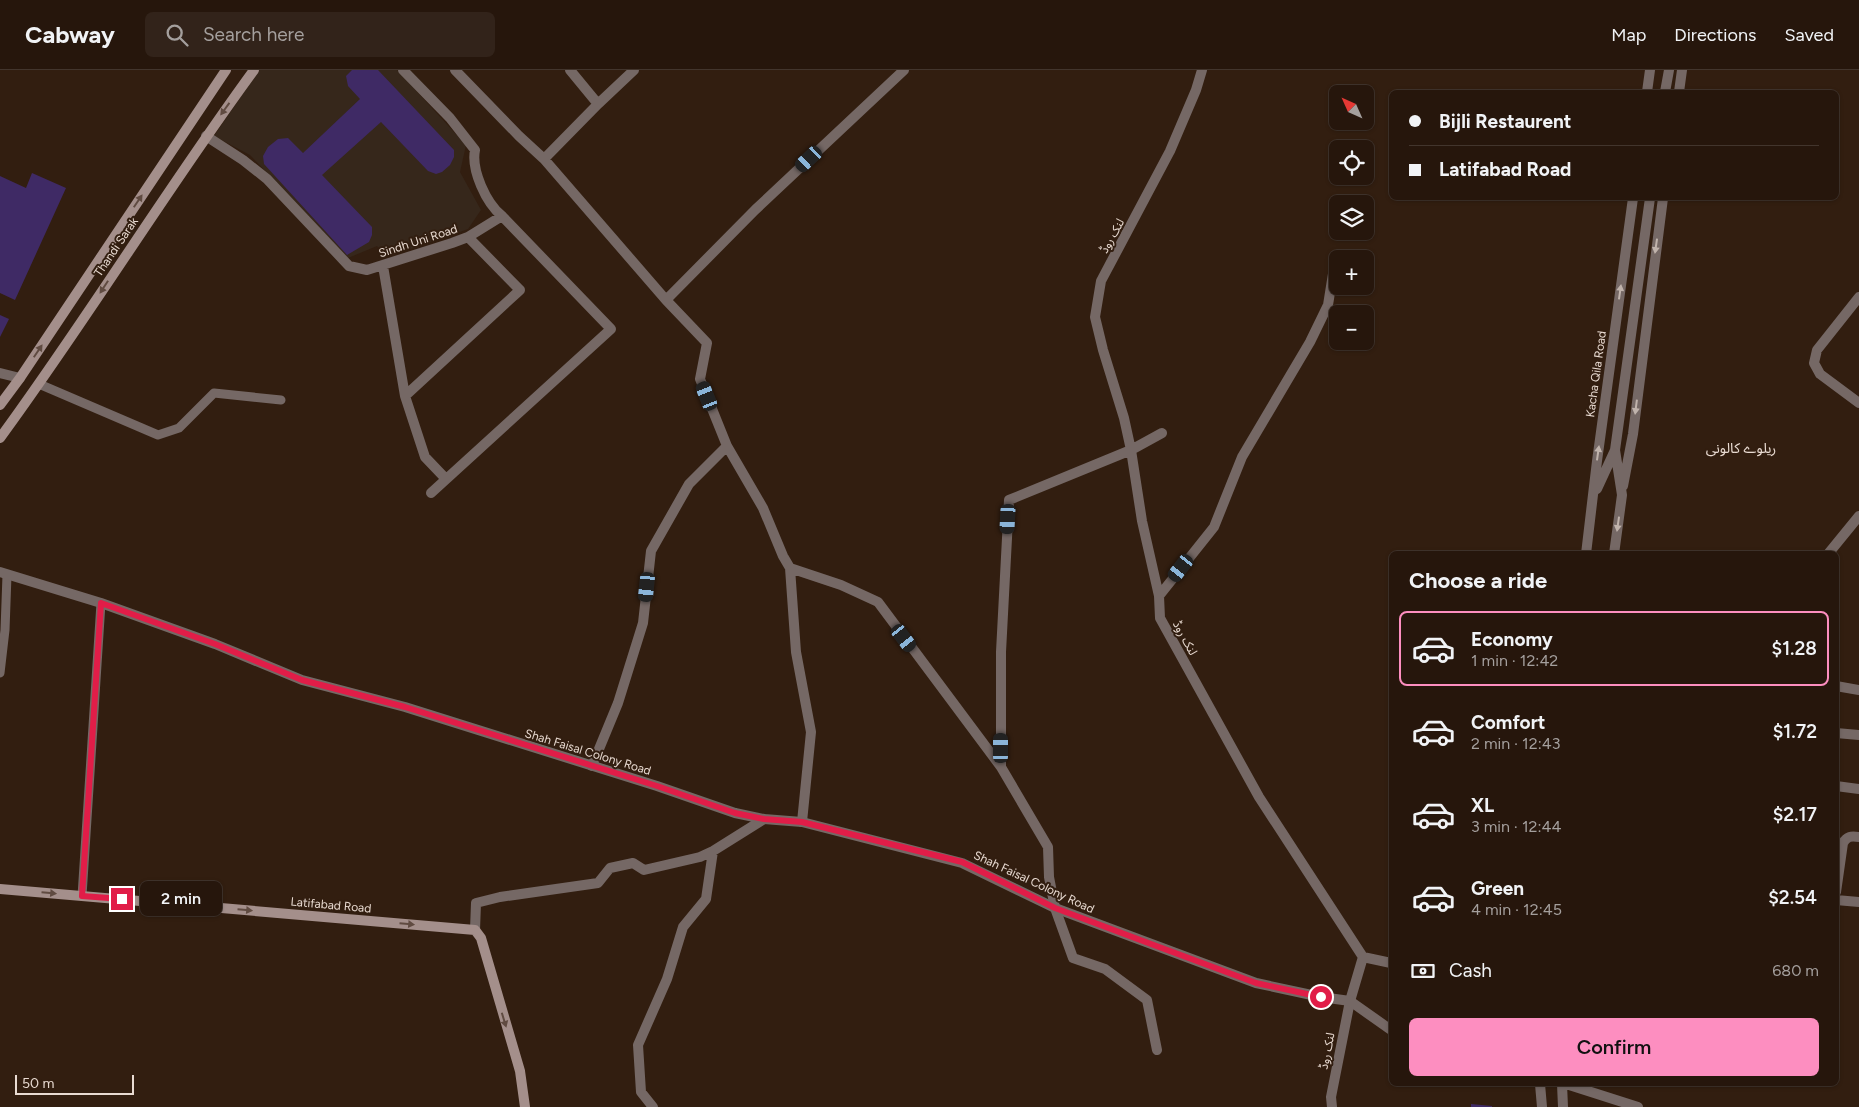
<!DOCTYPE html>
<meta charset="utf-8">
<style>
:root{--surface:#26160c;--page:#32231a;--text:#f1f3f6;--muted:#a49f9d;--line:#42352d;--accent:#fd8ec0}
body{margin:0;font-family:Figtree,"Noto Sans Arabic",sans-serif;background:var(--page);color:var(--text);height:100vh;display:flex;flex-direction:column;font-size:19px;white-space:nowrap}
*{box-sizing:border-box;margin:0}
p{font-size:16px;color:var(--muted)}
.icon{flex:none;width:28px;height:28px;fill:none;stroke:currentColor;stroke-width:2;stroke-linecap:round;stroke-linejoin:round}
.map{position:relative;flex:1;overflow:hidden}
.sheet{position:absolute;left:1389px;top:481px;width:450px;height:535px;display:flex;flex-direction:column;background:var(--surface);border-radius:8px;box-shadow:0 1px 4px #0004,0 0 0 1px var(--line)}
.sheet>*{flex:none}
.guide{position:absolute;left:1389px;top:20px;width:450px;height:110px;border-radius:8px;box-shadow:0 1px 4px #0004,0 0 0 1px var(--line);display:grid;align-content:center;height:110px;padding:0 20px;background:var(--surface)}
.needle{width:32px;rotate:315deg}
.fabs{position:absolute;left:1329px;top:15px;display:grid;gap:10px}
.fabs a{display:grid;place-items:center;width:45px;height:45px;border-radius:8px;background:var(--surface);box-shadow:0 1px 4px #0004,0 0 0 1px var(--line);font-size:25px}
.scale{position:absolute;left:15px;bottom:12px;width:119px;box-sizing:border-box;padding-left:5px;border:2px solid #e9dbd2;border-top:0;font-size:14px;line-height:18px;white-space:nowrap;color:#e9dbd2;-webkit-text-stroke:4px #321e10;paint-order:stroke}
.end{position:absolute;width:22px;height:22px;margin:-11px;border:6px solid #e11d48;background:#fff;box-shadow:0 0 0 2px #fff}
.from{border-radius:50%}
.bubble{position:absolute;height:35px;border-radius:8px;background:var(--surface);box-shadow:0 1px 4px #0004,0 0 0 1px var(--line);font-size:16px;font-weight:600;line-height:35px;text-align:center}
.car{position:absolute;width:15px;height:30px;margin:-15px -8px;border-radius:6px;box-shadow:0 0 4px 1px #0007;background:linear-gradient(#222 24%,#8ab4d8 0 40%,#222 0 76%,#8ab4d8 0 86%,#222 0)}
.guide b{display:flex;align-items:center;gap:18px;height:48px;font-size:19px}
.guide b+b{border-top:1px solid var(--line)}
.guide i{width:12px;height:12px;background:var(--text)}
ul{padding:0;list-style:none}
li{display:flex;align-items:center;gap:15px;height:75px;margin:0 10px 8px;padding:0 10px;border:2px solid transparent;border-radius:8px}
li div{flex:1}
li b{display:block;font-size:19px}
li em{font-style:normal;font-weight:600}
li.current{border-color:var(--accent)}
li>.icon{width:45px;height:45px;stroke-width:1.5}
h2{padding:0 20px;font-size:22px;line-height:60px}
.pay{display:flex;align-items:center;gap:12px;height:55px;padding:0 20px;font-size:19px}
.pay p{margin-inline-start:auto}
.cta{display:flex;gap:10px;margin-top:auto;padding:10px 20px}
.cta a{flex:1;height:58px;border-radius:8px;background:var(--accent);color:#111;font-size:20px;font-weight:600;line-height:58px;text-align:center}
header{display:flex;align-items:center;gap:30px;box-sizing:border-box;height:70px;padding:0 25px;background:var(--surface);border-bottom:1px solid var(--line)}
header strong{font-size:24px}
nav{display:flex;gap:28px;margin-inline-start:auto;font-size:18px}
.search{width:350px;height:45px;background:var(--page);display:flex;align-items:center;gap:12px;box-sizing:border-box;padding:0 18px;border-radius:8px;color:var(--muted);font-size:19px}
.map>svg:first-child{display:block}
</style>
<header>
<strong>Cabway</strong>
<div class="search"><svg class="icon" aria-label="search" viewBox="0 0 24 24"><circle cx="10" cy="10" r="6"/><path d="M15 15l6 6"/></svg>Search here</div>
<nav><a>Map</a><a>Directions</a><a>Saved</a></nav>
</header>
<div class="map">
<svg width="1859" height="1037" viewBox="0 0 1859 1037">
<rect width="100%" height="100%" fill="#321e10"/>
<path fill="#36271b" d="M259,0H397L466,75L460,102L481,140L468,159L387,187L377,176L348,188L250,85L214,66Z"/>
<path fill="#3f2a65" d="M352,0H378L454,80V87L450,95L442,102L436,104L428,101L381,52L322,105L372,157V165L369,172L347,185L264,94L263,86L268,77L278,69L288,68L303,83L360,29L348,16L346,6Z
M32,103L66,118L15,230L0,223V106L26,118Z
M0,245L9,249L0,267Z
M1471,1034L1492,1036V1037H1471Z"/>
<g fill="none" stroke-linecap="round" stroke-linejoin="round">
<path stroke="#756865" stroke-width="9" d="M39,314L158,365L179,358L214,323L281,330
M0,603L5,560L7,505
M82,826L101,533"/>
<path stroke="#756865" stroke-width="10" d="M455,0L519,66L544,89L666,230
M570,0L598,34
M1202,0L1196,20L1170,81L1101,211L1095,247L1103,280L1124,348L1131,380L1142,451L1159,526L1160,548L1259,727L1363,887L1350,931L1331,1027L1332,1037
M206,66L243,90L267,109L349,196L367,200L452,173L468,167L502,146C486,133 471,100 475,80L450,48L403,0
M544,89L598,34L634,0
M383,196L405,326
M1859,227L1817,280L1814,293L1820,304L1859,333
M0,303L20,308
M727,376L763,438L783,486L790,498L796,582L811,662L802,752
M446,409L425,387L405,326L520,220L468,167
M431,423L611,259L502,146
M1828,484L1859,446
M790,498L841,515L878,532L1001,697L1048,777L1049,807L1055,838L1073,888L1105,899L1147,930L1157,980
M1159,526L1214,457L1242,387L1310,272L1328,235L1336,185
M1836,616L1859,620
M1836,663L1859,665
M592,696L618,633L643,553L651,481L689,414L727,376L700,309L707,273L666,230L755,140L904,0
M1001,697V582L1009,430L1131,380L1162,363
M1836,716L1859,719
M1836,822L1843,773C1847,766 1851,766 1859,767
M1836,830L1859,832
M475,860L476,833L500,827L598,813L610,798L633,793L644,800L700,787L713,781L764,749
M1363,887L1391,893
M653,1037L641,1022L638,975L667,909L683,857L706,829L713,781"/>
<path stroke="#756865" stroke-width="10" d="M1647,22L1650,0
M1665,22L1669,0
M1679,22L1682,0
M1623,416L1633,364L1663,128
M1597,419L1615,380
M1586,484L1597,391L1633,128
M1614,484L1622,425L1615,380L1650,128
M0,502L101,533L215,574L302,610L405,637L657,716L735,743L764,749L802,752L962,793L1055,838L1256,913L1321,927L1350,931L1391,960
M1540,1014L1542,1037
M1562,1014L1563,1037
M1566,1014L1638,1037"/>
<path stroke="#a48f8b" stroke-width="10" d="M0,335L20,308L226,0
M0,368C88,248 166,120 254,0
M0,819L475,860L481,868L520,1001L525,1037"/>
</g>
<defs><path id="oneway-solid" d="M-6-.8H1V-3.2L6.5 0L1 3.2V.8H-6Z" transform="scale(1.25)"/></defs>
<g fill="#604b41">
<use href="#oneway-solid" transform="translate(225 39) rotate(126)"/>
<use href="#oneway-solid" transform="translate(138 131) rotate(-56)"/>
<use href="#oneway-solid" transform="translate(104 217) rotate(123)"/>
<use href="#oneway-solid" transform="translate(38 281) rotate(-56)"/>
<use href="#oneway-solid" transform="translate(49 823) rotate(5)"/>
<use href="#oneway-solid" transform="translate(245 840) rotate(5)"/>
<use href="#oneway-solid" transform="translate(407 854) rotate(5)"/>
<use href="#oneway-solid" transform="translate(504 950) rotate(73)"/>
</g>
<g fill="#c0b3ac">
<use href="#oneway-solid" transform="translate(1656 176) rotate(98)"/>
<use href="#oneway-solid" transform="translate(1620 222) rotate(-82)"/>
<use href="#oneway-solid" transform="translate(1636 337) rotate(97)"/>
<use href="#oneway-solid" transform="translate(1598 383) rotate(-82)"/>
<use href="#oneway-solid" transform="translate(1618 454) rotate(98)"/>
</g>
<g fill="none" stroke-linecap="round" stroke-linejoin="round">
<path stroke="#e11d48" stroke-width="6" d="M122,829L82,826L101,533L215,574L302,610L405,637L657,716L735,743L764,749L802,752L962,792L1055,838L1143,871L1256,913L1321,927"/>
</g>
<g text-anchor="middle" stroke-width="4" stroke-linejoin="round" paint-order="stroke">
<g font-size="12" fill="#e9dbd2" stroke="#321e10">
<text transform="translate(1112 166) rotate(-61)" y="4">لنک روڈ</text>
<text transform="translate(418 171) rotate(-18)" y="4">Sindh Uni Road</text>
<text transform="translate(116 177) rotate(-56)" y="4">Thandi Sarak</text>
<text transform="translate(1596 304) rotate(-82)" y="4">Kacha Qila Road</text>
<text transform="translate(1185 568) rotate(61)" y="4">لنک روڈ</text>
<text transform="translate(588 682) rotate(17)" y="4">Shah Faisal Colony Road</text>
<text transform="translate(1034 812) rotate(25)" y="4">Shah Faisal Colony Road</text>
<text transform="translate(331 835) rotate(5)" y="4">Latifabad Road</text>
<text transform="translate(1327 981) rotate(-79)" y="4">لنک روڈ</text>
</g>
<g font-size="14" fill="#e9dbd2" stroke="#321e10">
<text x="1741" y="383">ریلوے کالونی</text>
</g>
</g>
</svg>
<div class="fabs">
<a><svg class="needle" viewBox="-14 -14 28 28"><path d="M0-13l5 13h-10z" fill="#e53935"/><path d="M0 13l5-13h-10z" fill="#a49f9d"/></svg></a>
<a><svg class="icon" aria-label="locate" viewBox="0 0 24 24"><circle cx="12" cy="12" r="6"/><path d="M12 2v4M12 18v4M2 12h4M18 12h4"/></svg></a>
<a><svg class="icon" aria-label="layers" viewBox="0 0 24 24"><path d="M12 4l9 5-9 5-9-5zM3 14l9 5 9-5"/></svg></a>
<a>+</a>
<a>−</a>
</div>
<div class="scale">50 m</div>
<i class="end from" style="left:1321px;top:927px"></i>
<i class="end" style="left:122px;top:829px"></i>
<div class="bubble" style="left:140px;top:811px;width:82px">2 min</div>
<i class="car" style="left:809px;top:89px;rotate:227deg"></i>
<i class="car" style="left:707px;top:326px;rotate:338deg"></i>
<i class="car" style="left:1008px;top:449px;rotate:183deg"></i>
<i class="car" style="left:1181px;top:498px;rotate:218deg"></i>
<i class="car" style="left:647px;top:517px;rotate:186deg"></i>
<i class="car" style="left:904px;top:568px;rotate:143deg"></i>
<i class="car" style="left:1001px;top:678px;rotate:0deg"></i>
<div class="guide">
<b><i class="from"></i>Bijli Restaurent</b>
<b><i></i>Latifabad Road</b>
</div>
<section class="sheet">
<h2>Choose a ride</h2>
<ul>
<li class="current"><svg class="icon" aria-label="car" viewBox="0 0 24 24"><path d="M5 17H2v-5l4-1 3-4h7l3 4 3 1v5h-3M9 17h6M6 11h13"/><circle cx="7" cy="17" r="2"/><circle cx="17" cy="17" r="2"/></svg><div><b>Economy</b><p>1 min · 12:42</p></div><em>$1.28</em></li>
<li><svg class="icon" aria-label="car" viewBox="0 0 24 24"><path d="M5 17H2v-5l4-1 3-4h7l3 4 3 1v5h-3M9 17h6M6 11h13"/><circle cx="7" cy="17" r="2"/><circle cx="17" cy="17" r="2"/></svg><div><b>Comfort</b><p>2 min · 12:43</p></div><em>$1.72</em></li>
<li><svg class="icon" aria-label="car" viewBox="0 0 24 24"><path d="M5 17H2v-5l4-1 3-4h7l3 4 3 1v5h-3M9 17h6M6 11h13"/><circle cx="7" cy="17" r="2"/><circle cx="17" cy="17" r="2"/></svg><div><b>XL</b><p>3 min · 12:44</p></div><em>$2.17</em></li>
<li><svg class="icon" aria-label="car" viewBox="0 0 24 24"><path d="M5 17H2v-5l4-1 3-4h7l3 4 3 1v5h-3M9 17h6M6 11h13"/><circle cx="7" cy="17" r="2"/><circle cx="17" cy="17" r="2"/></svg><div><b>Green</b><p>4 min · 12:45</p></div><em>$2.54</em></li>
</ul>
<div class="pay"><svg class="icon" aria-label="cash" viewBox="0 0 24 24"><path d="M3 7h18v10H3z"/><circle cx="12" cy="12" r="2"/></svg>Cash<p>680 m</p></div>
<div class="cta"><a>Confirm</a></div>
</section>
</div>
